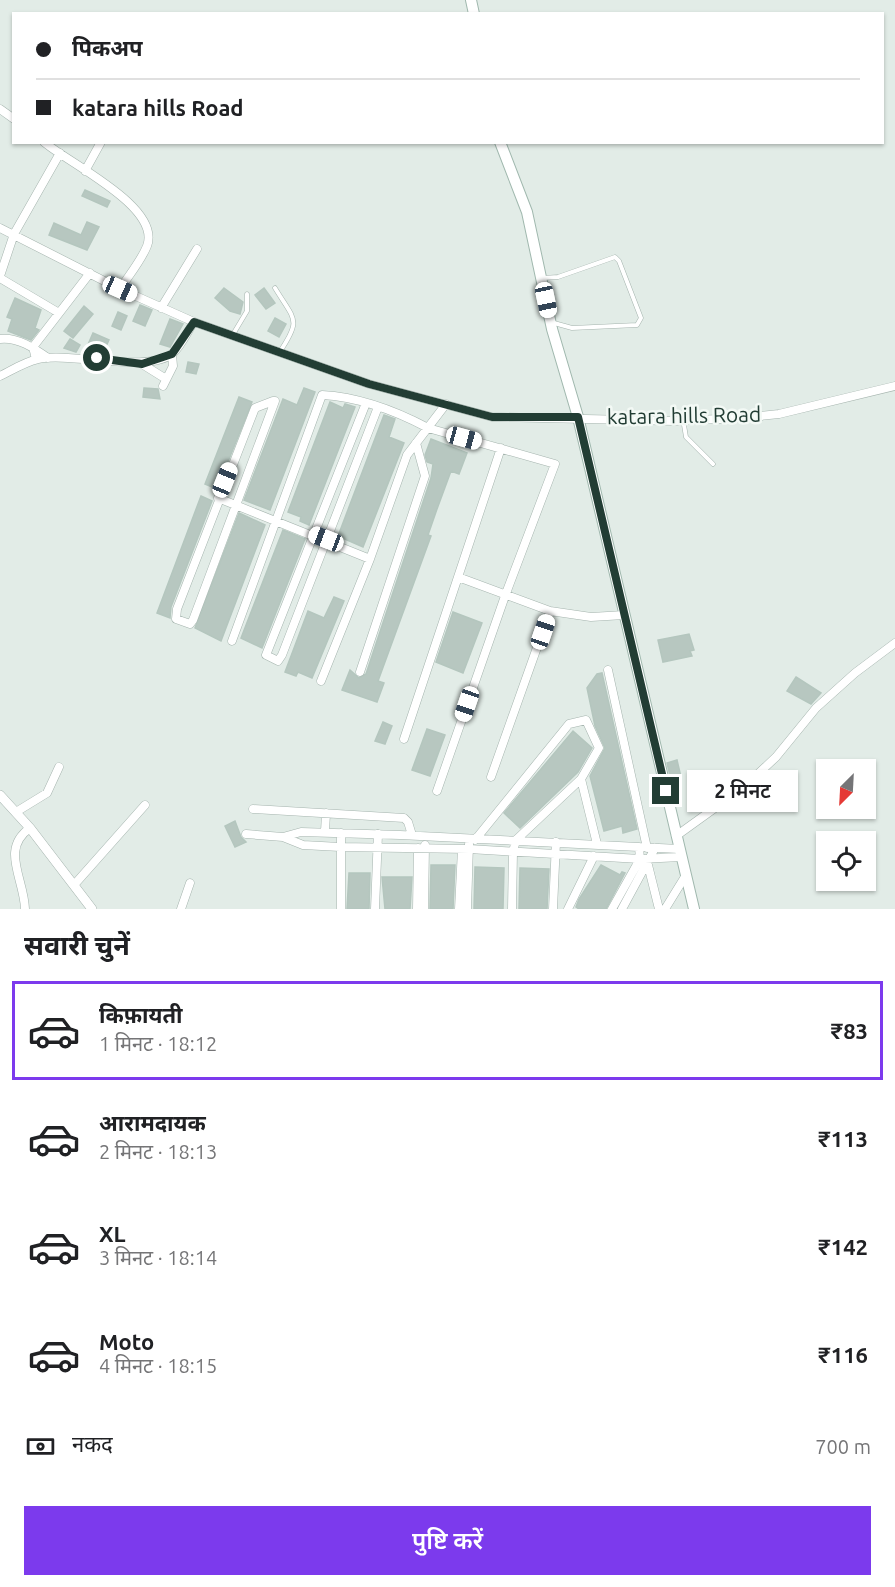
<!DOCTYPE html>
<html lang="hi">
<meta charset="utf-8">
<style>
:root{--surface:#fff;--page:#f2f2f2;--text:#202124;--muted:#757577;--line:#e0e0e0;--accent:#7c3aed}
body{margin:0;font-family:Ubuntu,"Noto Sans Devanagari",sans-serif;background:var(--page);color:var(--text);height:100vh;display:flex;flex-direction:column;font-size:22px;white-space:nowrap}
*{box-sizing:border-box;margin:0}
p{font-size:20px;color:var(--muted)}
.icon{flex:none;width:33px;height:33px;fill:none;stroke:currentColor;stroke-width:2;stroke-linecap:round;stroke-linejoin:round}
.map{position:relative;height:909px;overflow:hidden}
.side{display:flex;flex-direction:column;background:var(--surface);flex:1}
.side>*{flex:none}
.hud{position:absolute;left:12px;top:12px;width:872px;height:132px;border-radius:0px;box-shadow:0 2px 4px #0004;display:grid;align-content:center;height:132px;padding:0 24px;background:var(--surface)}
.needle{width:39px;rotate:204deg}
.controls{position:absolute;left:816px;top:759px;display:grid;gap:12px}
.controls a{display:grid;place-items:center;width:60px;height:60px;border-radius:0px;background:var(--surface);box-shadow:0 2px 4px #0004;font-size:30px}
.end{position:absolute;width:27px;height:27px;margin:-14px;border:8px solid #223d34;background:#fff;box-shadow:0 0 0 3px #fff}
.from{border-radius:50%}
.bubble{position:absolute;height:42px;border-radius:0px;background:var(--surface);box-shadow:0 2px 4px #0004;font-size:20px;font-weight:600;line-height:42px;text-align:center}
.car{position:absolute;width:18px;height:36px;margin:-18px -9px;border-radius:8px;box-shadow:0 0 4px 2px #0007;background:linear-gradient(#fff 24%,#345 0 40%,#fff 0 76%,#345 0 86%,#fff 0)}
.hud b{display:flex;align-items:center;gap:21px;height:57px;font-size:22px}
.hud b+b{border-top:2px solid var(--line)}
.hud i{width:15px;height:15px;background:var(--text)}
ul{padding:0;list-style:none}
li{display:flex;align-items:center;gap:18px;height:99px;margin:0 12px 9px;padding:0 12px;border:3px solid transparent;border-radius:0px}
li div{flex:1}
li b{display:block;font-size:22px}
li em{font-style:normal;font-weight:600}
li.selected{border-color:var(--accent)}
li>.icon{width:54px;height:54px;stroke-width:1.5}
h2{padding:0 24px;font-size:27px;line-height:72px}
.pay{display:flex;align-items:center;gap:15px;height:66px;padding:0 24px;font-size:22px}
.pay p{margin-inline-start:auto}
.primary-button{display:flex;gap:12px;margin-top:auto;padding:12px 24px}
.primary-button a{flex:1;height:69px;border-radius:0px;background:var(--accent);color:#fff;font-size:24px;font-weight:600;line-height:69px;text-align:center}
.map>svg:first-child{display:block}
</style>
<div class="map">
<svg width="895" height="909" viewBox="0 0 895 909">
<rect width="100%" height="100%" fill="#e2ece7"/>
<path fill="#b7c7c0" stroke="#b4c6be" stroke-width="1.5" d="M85,190L110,201L107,207L82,196Z
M87,222L99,227L87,250L49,235L54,223L81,235Z
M224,288L243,302L240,314L230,311L215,298Z
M264,288L275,303L266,309L255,295Z
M15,298L41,310L35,328L39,330L31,340L8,331L12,319L7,317Z
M140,305L152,310L145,326L133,321Z
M84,306L93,314L73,338L64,331Z
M118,312L127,316L121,330L112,326Z
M275,318L286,324L279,337L268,331Z
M170,319L183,324L170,347L160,344Z
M93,333L109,340L102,355L86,349Z
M70,339L80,345L76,352L64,348Z
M188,362L199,364L196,374L186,372Z
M144,388L158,389L160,399L143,397Z
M304,388L315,392L270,510L244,500L283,399L297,405Z
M239,397L252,402L217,489L205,484Z
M330,402L343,408L345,404L355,407L309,525L300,521L301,517L288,512Z
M384,415L395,419L389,437L404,443L363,547L338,536Z
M431,439L467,453L459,474L451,471L437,509L428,535L431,536L378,681L384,683L377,702L342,690L350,670L359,678L366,674L431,478L433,464L427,462L425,455Z
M201,496L212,501L171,607L170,618L157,613Z
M239,513L265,525L221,641L195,628Z
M283,530L305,539L262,648L241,638Z
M334,597L344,601L312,678L298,672L296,676L285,672L308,611L324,618Z
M453,612L482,623L463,673L436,662Z
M689,634L694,650L690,651L692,656L663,662L658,640Z
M602,673L637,829L623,833L622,826L604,831L590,776L605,748L595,726L587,688L597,674Z
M796,677L821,693L811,704L787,691Z
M383,722L392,726L385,744L375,741Z
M427,729L445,735L430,776L412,770Z
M573,731L592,748L578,772L520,828L504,813Z
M677,760L681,777L671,780L667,763Z
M707,776L717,793L704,799L693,784Z
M235,821L241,837L246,842L235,847L225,826Z
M431,865H455L453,909H430Z
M601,865L620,875L622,872L625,873L606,909H579L576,907L579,899Z
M475,867L504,868L503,909H474Z
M520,868L549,869L547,909H519Z
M349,873H370L369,909H347Z
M382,877H412L410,909H385Z"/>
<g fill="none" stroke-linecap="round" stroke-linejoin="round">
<defs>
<path id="service" d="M543,278L558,277L615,257L619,261L641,318L637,325L572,328L554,323
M275,288C295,321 302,319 279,353
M232,336L247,311V294
M683,419L686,437L713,464"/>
<path id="minor" d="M0,109L14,119
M44,142C68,163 162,207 147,246C141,261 129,275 120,289
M85,171L101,142
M0,228L120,289L194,322L369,384L492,417L674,421L742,418L779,414L895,386
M0,276L14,234L60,153
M0,278L59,313
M161,308L197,249
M0,339C18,337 34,348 48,358
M36,359L33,347L90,273
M142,364L166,379
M0,376C12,370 25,362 38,359C72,352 149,374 173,353C182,345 187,332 194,322
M163,386L173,366L172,354
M273,401H275L193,620L190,624L176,619L177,609L255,408Z
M366,403L266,655L278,661L282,655L378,407
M218,498L370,559
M458,577L550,611L491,777
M550,611L591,617L624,615
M232,641L322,395C359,397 396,411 428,428L555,464L505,596L437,791
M608,670L647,848
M360,672L425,476L416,443
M321,681L370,559L407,455L446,404
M404,739L501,448
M253,809L404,818L408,822L412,835
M16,812L47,793L59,767
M325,832L326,813
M246,834L283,837L303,845L340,847L469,849L640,859L681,857
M676,836L744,787L776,757L816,708L855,673L895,643
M283,837L301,832L400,835L679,849
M475,840L569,724L586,720L599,748L581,779
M648,865L659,909
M74,885L145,805
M25,909C24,878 0,849 30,828
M181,909L190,883
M341,909V833
M375,909L378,834
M417,909L418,848
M424,909L425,845
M459,909L462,849
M467,909L469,844
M512,909L513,852L516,840L581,779L597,844
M553,909L556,842
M568,909L594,856
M612,909L640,859L639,847
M622,909L655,848
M665,909L686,875"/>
<path id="tertiary" d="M0,795L30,828L92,909"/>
<path id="secondary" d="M471,0L474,14
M500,142L527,212L552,329L578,417L694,909"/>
</defs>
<use href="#service" stroke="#a5b4ae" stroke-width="5"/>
<use href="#minor" stroke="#a5b4ae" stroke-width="9"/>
<use href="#tertiary" stroke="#a5b4ae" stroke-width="10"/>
<use href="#secondary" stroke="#a0b8ae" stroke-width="12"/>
<use href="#service" stroke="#fff" stroke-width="4"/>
<use href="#minor" stroke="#fff" stroke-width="8"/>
<use href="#tertiary" stroke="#fff" stroke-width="9"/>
<use href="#secondary" stroke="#fff" stroke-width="10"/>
</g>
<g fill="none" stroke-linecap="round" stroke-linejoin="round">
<path stroke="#223d34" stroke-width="8" d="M97,358L142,364L172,354L194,322L369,384L492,417H578L666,791"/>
</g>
<g text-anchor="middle" stroke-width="5" stroke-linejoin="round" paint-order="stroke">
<g font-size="21" fill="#223d34" stroke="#f3f9f5">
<text transform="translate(684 416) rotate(-1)" y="7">katara hills Road</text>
</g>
</g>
</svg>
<div class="controls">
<a><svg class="needle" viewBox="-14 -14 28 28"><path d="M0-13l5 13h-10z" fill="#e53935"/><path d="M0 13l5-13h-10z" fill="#757577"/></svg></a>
<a><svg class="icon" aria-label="locate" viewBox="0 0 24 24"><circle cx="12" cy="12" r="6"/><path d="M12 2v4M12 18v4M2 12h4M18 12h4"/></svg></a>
</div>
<i class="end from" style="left:97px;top:358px"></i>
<i class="end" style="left:666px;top:791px"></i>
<div class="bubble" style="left:687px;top:770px;width:111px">2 मिनट</div>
<i class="car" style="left:120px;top:289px;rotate:114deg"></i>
<i class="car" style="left:546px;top:300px;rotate:168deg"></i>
<i class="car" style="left:464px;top:438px;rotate:105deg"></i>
<i class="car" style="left:225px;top:480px;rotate:22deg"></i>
<i class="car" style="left:326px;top:539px;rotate:291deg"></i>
<i class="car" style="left:543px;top:632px;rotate:19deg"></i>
<i class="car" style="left:467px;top:704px;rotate:199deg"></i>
<div class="hud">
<b><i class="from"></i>पिकअप</b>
<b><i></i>katara hills Road</b>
</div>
</div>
<section class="side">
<h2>सवारी चुनें</h2>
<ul>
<li class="selected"><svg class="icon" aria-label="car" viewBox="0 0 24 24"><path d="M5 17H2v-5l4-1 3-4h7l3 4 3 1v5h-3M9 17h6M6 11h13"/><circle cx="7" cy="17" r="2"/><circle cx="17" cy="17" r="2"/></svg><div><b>किफ़ायती</b><p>1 मिनट · 18:12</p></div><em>₹83</em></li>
<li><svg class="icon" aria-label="car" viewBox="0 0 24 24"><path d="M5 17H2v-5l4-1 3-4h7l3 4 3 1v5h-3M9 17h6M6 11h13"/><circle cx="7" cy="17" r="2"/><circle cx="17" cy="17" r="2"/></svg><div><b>आरामदायक</b><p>2 मिनट · 18:13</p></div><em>₹113</em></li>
<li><svg class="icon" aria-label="car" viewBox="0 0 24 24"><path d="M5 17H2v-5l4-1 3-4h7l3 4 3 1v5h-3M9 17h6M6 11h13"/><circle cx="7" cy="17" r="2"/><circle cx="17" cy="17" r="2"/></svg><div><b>XL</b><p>3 मिनट · 18:14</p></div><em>₹142</em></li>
<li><svg class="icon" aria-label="car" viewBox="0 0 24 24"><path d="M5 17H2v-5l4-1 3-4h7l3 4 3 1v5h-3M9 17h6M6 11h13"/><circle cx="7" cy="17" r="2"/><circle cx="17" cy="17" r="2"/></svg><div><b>Moto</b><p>4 मिनट · 18:15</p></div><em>₹116</em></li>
</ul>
<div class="pay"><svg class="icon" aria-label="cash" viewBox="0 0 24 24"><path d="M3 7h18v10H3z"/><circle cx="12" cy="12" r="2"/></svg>नकद<p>700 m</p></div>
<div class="primary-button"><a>पुष्टि करें</a></div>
</section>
